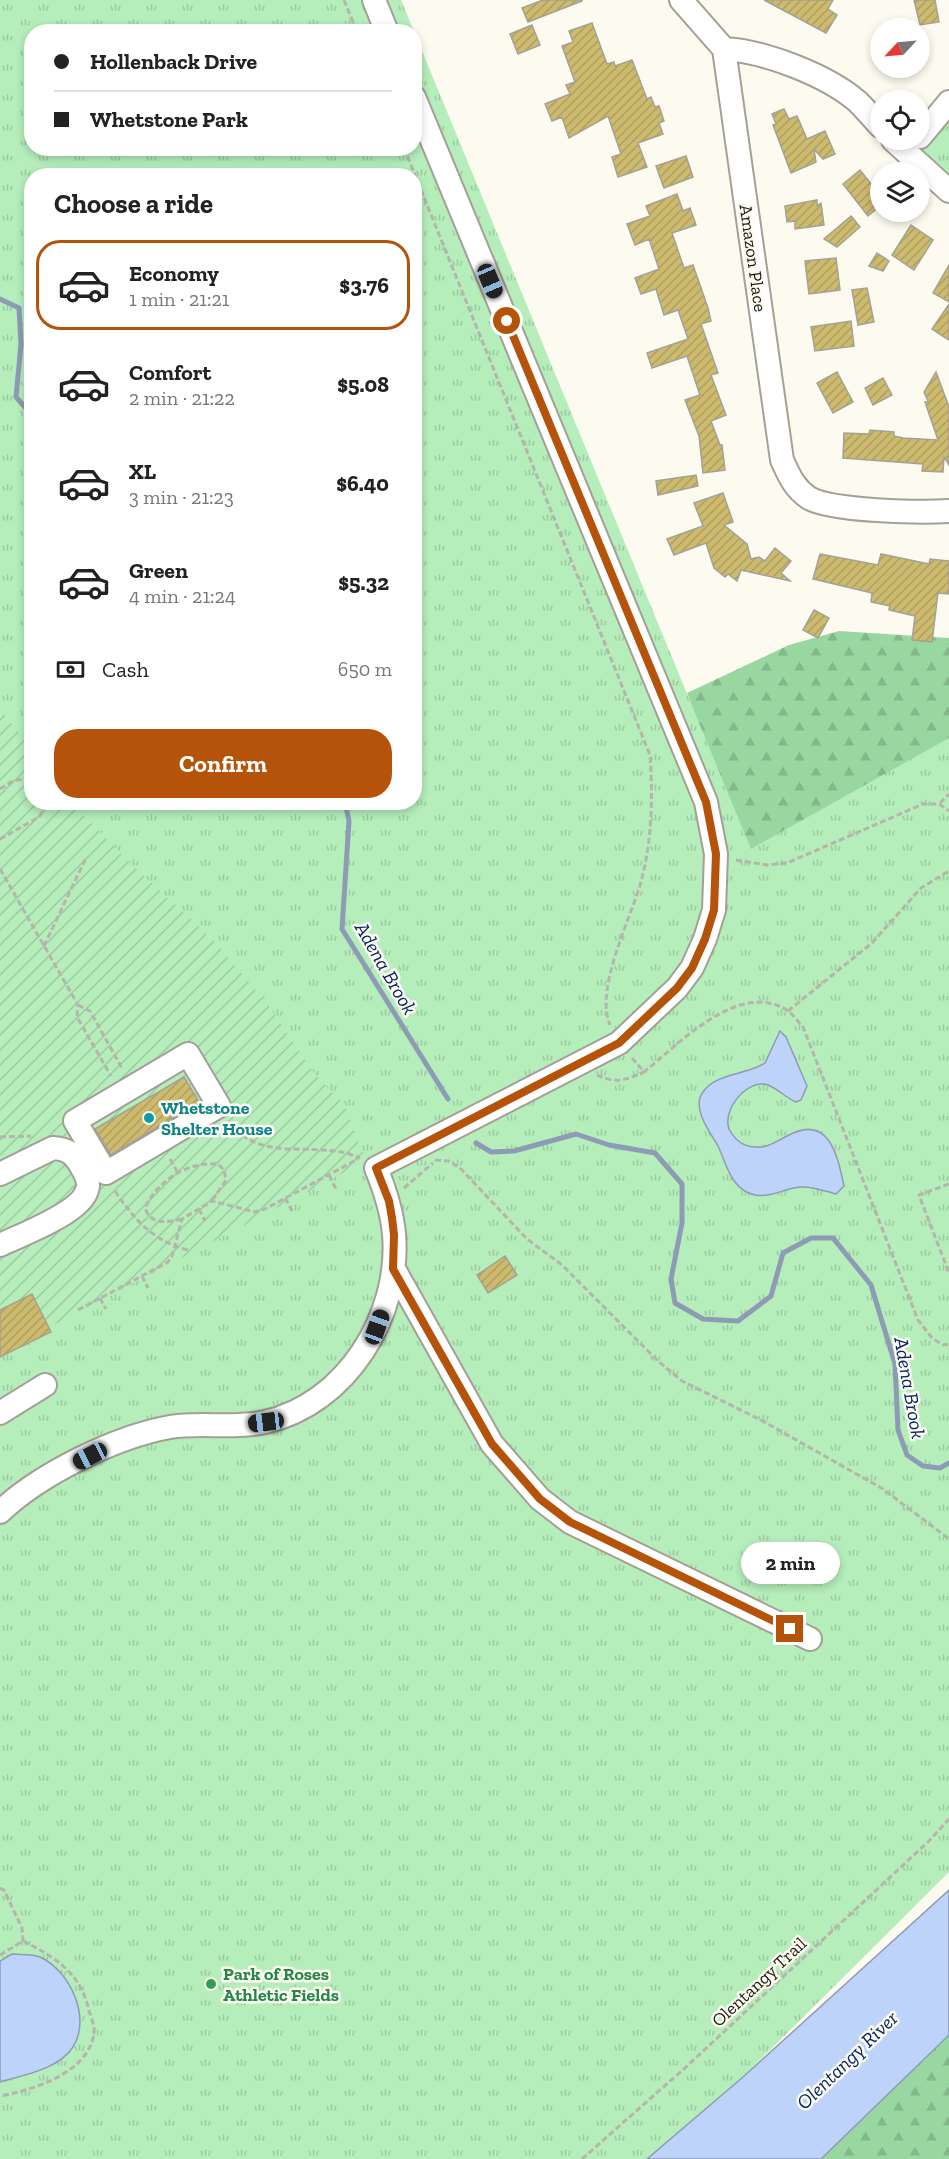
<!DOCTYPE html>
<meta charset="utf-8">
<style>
:root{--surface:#fff;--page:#f2f2f2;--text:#222;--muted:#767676;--line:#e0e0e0;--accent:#b45309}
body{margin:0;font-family:"Zilla Slab",serif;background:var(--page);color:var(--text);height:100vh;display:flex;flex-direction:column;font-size:22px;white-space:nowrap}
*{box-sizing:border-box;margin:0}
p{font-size:20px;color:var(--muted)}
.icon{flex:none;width:33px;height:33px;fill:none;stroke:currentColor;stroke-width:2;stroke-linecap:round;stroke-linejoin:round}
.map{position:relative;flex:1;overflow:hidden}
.sheet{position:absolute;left:24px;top:168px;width:398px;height:642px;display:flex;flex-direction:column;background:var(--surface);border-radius:24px;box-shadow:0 3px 9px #0003}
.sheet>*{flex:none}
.guide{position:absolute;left:24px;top:24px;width:398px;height:132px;border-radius:24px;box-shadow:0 3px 9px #0003;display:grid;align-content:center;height:132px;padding:0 30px;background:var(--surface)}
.needle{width:39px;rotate:244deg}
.tools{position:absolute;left:870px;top:18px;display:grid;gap:12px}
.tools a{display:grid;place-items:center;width:60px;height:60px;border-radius:50%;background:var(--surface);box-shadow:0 3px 9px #0003;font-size:30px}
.end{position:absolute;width:27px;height:27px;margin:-14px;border:8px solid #b45309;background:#fff;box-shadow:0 0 0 3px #fff}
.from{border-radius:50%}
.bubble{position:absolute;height:42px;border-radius:21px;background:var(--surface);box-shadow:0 3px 9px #0003;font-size:20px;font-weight:800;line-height:42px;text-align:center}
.car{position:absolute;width:18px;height:36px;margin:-18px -9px;border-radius:8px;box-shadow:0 0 4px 2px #0007;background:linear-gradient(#222 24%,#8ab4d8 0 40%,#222 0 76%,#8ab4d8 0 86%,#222 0)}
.guide b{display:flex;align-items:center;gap:21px;height:57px;font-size:22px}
.guide b+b{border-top:2px solid var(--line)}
.guide i{width:15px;height:15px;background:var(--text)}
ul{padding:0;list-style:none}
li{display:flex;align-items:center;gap:18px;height:90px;margin:0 12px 9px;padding:0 18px;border:3px solid transparent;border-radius:24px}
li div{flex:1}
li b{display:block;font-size:22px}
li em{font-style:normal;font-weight:800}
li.on{border-color:var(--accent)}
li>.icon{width:54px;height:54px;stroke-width:1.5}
h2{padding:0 30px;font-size:27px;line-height:72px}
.pay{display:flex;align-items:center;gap:15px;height:66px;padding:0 30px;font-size:22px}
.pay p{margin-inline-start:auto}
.button{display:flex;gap:12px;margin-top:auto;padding:12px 30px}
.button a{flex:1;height:69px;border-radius:24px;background:var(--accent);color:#fff;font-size:24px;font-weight:800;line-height:69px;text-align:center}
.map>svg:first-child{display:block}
</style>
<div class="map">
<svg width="949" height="2159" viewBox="0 0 949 2159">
<defs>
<pattern id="forest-firs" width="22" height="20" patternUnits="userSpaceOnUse" patternTransform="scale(1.5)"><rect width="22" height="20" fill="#99d7a1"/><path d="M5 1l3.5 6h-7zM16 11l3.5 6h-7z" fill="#83b88a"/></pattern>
<pattern id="park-tufts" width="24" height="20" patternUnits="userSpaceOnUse" patternTransform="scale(1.5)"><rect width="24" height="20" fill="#b5edbb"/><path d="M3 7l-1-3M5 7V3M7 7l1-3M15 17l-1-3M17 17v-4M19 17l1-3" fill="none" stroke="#9bcba0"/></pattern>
<pattern id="garden-furrows" width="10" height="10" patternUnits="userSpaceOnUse" patternTransform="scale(1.5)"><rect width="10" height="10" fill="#b5edbb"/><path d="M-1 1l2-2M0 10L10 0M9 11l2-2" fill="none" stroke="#9bcba0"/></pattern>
<pattern id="building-hatch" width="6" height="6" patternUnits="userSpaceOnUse" patternTransform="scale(1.5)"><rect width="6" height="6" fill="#ccba6e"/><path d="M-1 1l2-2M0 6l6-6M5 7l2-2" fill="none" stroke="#af9f5e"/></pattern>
</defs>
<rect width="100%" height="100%" fill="#fdfbef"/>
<path fill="url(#forest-firs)" d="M839,631L949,638V770L758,881L687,693L789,645Z
M949,2035V2159H821Z"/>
<path fill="url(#park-tufts)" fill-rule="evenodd" d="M0,0H401L751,849L949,738V1872L743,2077L647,2159H0ZM32,32H414V148H32ZM32,176H414V802H32Z
M949,111V182L919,153Z"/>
<path fill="url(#garden-furrows)" d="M0,709L31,748L32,802L72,803L133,866L212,939L267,1003L314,1073L345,1106L366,1161L0,1353Z"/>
<path fill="#bed3fa" stroke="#8d9bb5" stroke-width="1.5" d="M780,1031L786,1037L807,1086L801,1100L796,1102C786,1098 778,1089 768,1085C748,1078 722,1109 729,1129C732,1135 738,1142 745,1145C764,1151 771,1144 787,1136C829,1113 837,1154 844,1186L836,1194C825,1191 812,1186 800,1187C785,1188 772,1198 755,1195C731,1190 727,1165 718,1146C710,1132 691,1108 703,1092C716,1073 747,1075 765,1063Z
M949,1890V2035L821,2159H647L743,2077Z
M12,1954C21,1955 32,1954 40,1957C69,1970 92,2017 73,2047C59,2069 24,2075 0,2082V1961Z"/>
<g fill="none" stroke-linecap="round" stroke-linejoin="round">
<path stroke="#8d9bb5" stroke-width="5" d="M0,299L19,308L21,344L16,397L32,415
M345,802L349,821L342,929L448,1099
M476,1143L491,1152L514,1151L576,1134L609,1145L655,1153L682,1184V1223L671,1279L675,1303L703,1319L738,1321L771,1296L783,1253L811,1238H833L871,1285L895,1364L898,1430L907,1455L923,1466L940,1468L949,1463"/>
</g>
<path fill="url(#building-hatch)" stroke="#a4a197" stroke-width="1.5" d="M543,0H582V1L528,22L522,8Z
M764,0H833L828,9L837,15L826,33Z
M914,0H935L939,22L920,25Z
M592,23L607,64L614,62L615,66L632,60L647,99L651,97L655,107L659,106L664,121L659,123L663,134L638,143L647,167L618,177L612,157L621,154L608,116L569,138L562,117L552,121L545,104L570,94L566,85L575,82L562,46L573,42L569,31Z
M532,25L540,45L518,54L510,34Z
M784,109L789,119L797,116L807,139L825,131L835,154L823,159L814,149L816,162L791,173L773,125L776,124L772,114Z
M686,156L693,177L664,188L656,166Z
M860,170L880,195V206L868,216L843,184Z
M677,194L683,211L690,208L696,225L672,233L684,268L693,265L708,308L711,321L701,324L718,373L711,375L726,415L711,421L720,445H722L725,470L703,473L699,436L685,400L700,395L687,356L652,368L647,353L688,339L678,310L664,315L656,289L641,294L635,278L659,269L649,239L635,245L627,224L650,216L646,206Z
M817,200V206L821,203L824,225L795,229V221L787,222L785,206Z
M851,216L860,227L837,247L824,239Z
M911,225L933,240L914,270L892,255Z
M877,253L889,261L883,271L869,266Z
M836,258L840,290L809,294L805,261Z
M949,265V302L933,293Z
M867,288L874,322L858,325L852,290Z
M949,304V340L932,329Z
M851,321L854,346L815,351L811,327Z
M837,372L853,402L833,413L817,383Z
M936,372L949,407V465L944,457L943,472L922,471L923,464L843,458L844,433L869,434L870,430L894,432V436L903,438L938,440L925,402L928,401L924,392Z
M883,378L892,395L873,405L865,388Z
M696,475L698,486L658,495L656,481Z
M723,493L733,522L724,525L747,544L751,559L759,557L765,561L775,548L791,561L781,573L790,581L741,570L737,581L728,574L725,577L714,568L706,543L674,555L667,539L703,526L694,503Z
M820,554L878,565L881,554L929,564L930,559L949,561V594L938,593L932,642L912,640L915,616L889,610L890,606L871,602L872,593L813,579Z
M814,610L829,618L818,638L803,630Z
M184,1077L199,1102L111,1155L95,1129Z
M505,1256L517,1275L488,1293L477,1275Z
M32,1294L51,1332L0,1357V1310Z"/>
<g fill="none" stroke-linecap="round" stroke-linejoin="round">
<defs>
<path id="minor" d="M374,0L387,32
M681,0L724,49L782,460C789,475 794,488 809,498C831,511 921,513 949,511
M724,49C764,51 827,75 858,102C866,110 873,118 880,126
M920,137L949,102
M893,140L949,191
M188,1054L219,1106L106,1173L75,1121Z
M0,1174L53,1148C69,1149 75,1155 82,1168C86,1175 90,1183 87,1190C81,1213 21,1235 0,1245
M394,1269L492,1444L540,1499L570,1522L810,1639
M0,1413L45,1385
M0,1512C40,1474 115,1437 170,1427C201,1422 234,1429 265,1422C347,1404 401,1314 394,1234C392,1211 385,1190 376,1168L619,1043L677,988L692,968L705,939L714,910L716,854L706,802L414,97"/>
</defs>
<use href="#minor" stroke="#a3a096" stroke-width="26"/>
<path stroke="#b6b5ab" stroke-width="3" stroke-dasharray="6 3" stroke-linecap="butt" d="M344,0L357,32
M404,148L650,755C653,795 652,839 642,878C632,917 594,988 610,1025
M0,789L13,781L32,777
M940,803L949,794
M0,839L39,817L49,802
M736,860L767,865L787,863L923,804H939L949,811
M0,869L78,1005L77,1017L111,1076
M44,946L85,860
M78,1005L90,1011L123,1070
M788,1011L872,943L921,888L949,871
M632,1058L644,1072C679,1044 738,980 787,1010C793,1014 798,1022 803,1027L918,1320L932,1338L943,1345L949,1344
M597,1075C616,1084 626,1080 644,1072
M230,1122C262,1166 317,1138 360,1158
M0,1137L31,1136
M170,1159L178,1173
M435,1160L449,1161L461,1169L527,1239L562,1265L657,1360L682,1381L761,1420L883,1489L949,1539
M329,1175L336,1189
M949,1184L919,1195L949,1273
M404,1188L433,1163
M115,1191C134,1219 154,1242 188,1250
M285,1198L292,1211
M199,1209L205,1221
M182,1219C166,1222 152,1226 145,1208C157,1181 188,1161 218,1164L224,1170L226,1180L212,1201
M142,1276L148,1288
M100,1298L106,1309
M78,1310L168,1262L172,1256L182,1219L212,1201L255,1212L265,1209L358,1159
M0,1888L4,1890L22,1928L23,1941
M0,1955L23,1941C55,1957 81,1973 89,2011C91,2017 95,2027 94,2033C89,2073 33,2090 0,2096
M582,2159L686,2067L929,1841L949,1819"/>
<use href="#minor" stroke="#fff" stroke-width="22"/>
</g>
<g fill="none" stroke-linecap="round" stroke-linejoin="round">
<path stroke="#b45309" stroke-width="8" d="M507,321L706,802L716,854L714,910L705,939L692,968L677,988L619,1043L376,1168L389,1201L392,1218L394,1235L393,1269L492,1444L540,1499L570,1522L790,1629"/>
</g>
<circle fill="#0f9aa8" stroke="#fdfbef" stroke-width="2" cx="149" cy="1118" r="6"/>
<circle fill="#2e9e5b" stroke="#fdfbef" stroke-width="2" cx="211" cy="1984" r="6"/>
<g text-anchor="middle" stroke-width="5" stroke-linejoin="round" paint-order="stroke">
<g font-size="18" fill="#1a1915" stroke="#fdfbef">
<text transform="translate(753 258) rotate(82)" y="6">Amazon Place</text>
<text transform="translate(759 1982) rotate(-43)" y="6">Olentangy Trail</text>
</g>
<g font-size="18" font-weight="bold" fill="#0d838f" stroke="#fdfbef" text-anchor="start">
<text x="161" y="1114">Whetstone<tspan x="161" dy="21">Shelter House</tspan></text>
</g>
<g font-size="18" font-weight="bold" fill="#27864d" stroke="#fdfbef" text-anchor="start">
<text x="223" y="1980">Park of Roses<tspan x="223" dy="21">Athletic Fields</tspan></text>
</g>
<g font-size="20" font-style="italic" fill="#06246b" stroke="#fdfbef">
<text transform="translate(386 968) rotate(60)" y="7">Adena Brook</text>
<text transform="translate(910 1388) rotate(80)" y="7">Adena Brook</text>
<text transform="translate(847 2060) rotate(-44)" y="7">Olentangy River</text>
</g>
</g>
</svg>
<div class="tools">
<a><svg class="needle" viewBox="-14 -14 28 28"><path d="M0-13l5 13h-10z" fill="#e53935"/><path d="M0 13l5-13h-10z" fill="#767676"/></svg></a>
<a><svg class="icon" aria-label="locate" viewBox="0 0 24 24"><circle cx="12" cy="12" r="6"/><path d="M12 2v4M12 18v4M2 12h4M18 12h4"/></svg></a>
<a><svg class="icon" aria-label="layers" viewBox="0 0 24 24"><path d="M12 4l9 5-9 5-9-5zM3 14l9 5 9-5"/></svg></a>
</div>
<i class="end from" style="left:507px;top:321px"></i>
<i class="end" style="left:790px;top:1629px"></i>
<div class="bubble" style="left:741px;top:1542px;width:99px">2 min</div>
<i class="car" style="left:490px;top:281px;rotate:157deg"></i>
<i class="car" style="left:377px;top:1327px;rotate:20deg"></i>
<i class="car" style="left:266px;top:1422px;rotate:263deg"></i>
<i class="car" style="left:90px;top:1456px;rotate:242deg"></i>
<div class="guide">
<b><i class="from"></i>Hollenback Drive</b>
<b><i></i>Whetstone Park</b>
</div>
<section class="sheet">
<h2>Choose a ride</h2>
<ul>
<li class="on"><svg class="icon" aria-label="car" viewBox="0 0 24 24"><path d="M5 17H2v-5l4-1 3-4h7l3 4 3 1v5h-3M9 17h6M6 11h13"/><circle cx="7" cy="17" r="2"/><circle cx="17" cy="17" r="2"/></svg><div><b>Economy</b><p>1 min · 21:21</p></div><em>$3.76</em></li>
<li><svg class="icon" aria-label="car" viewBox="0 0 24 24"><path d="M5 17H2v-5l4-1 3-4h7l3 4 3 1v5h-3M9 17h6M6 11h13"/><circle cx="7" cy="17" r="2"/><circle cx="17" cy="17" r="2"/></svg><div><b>Comfort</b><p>2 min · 21:22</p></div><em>$5.08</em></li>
<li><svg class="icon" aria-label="car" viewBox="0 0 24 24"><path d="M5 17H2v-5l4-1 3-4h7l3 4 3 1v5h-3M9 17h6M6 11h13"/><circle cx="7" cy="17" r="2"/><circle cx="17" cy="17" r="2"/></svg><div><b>XL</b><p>3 min · 21:23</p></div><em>$6.40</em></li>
<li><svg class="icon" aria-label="car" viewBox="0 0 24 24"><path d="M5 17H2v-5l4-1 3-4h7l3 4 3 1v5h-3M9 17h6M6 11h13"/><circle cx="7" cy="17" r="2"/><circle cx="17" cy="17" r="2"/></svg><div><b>Green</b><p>4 min · 21:24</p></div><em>$5.32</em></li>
</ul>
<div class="pay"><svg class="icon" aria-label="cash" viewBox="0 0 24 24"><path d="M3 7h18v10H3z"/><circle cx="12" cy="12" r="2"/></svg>Cash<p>650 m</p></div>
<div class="button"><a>Confirm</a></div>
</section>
</div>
